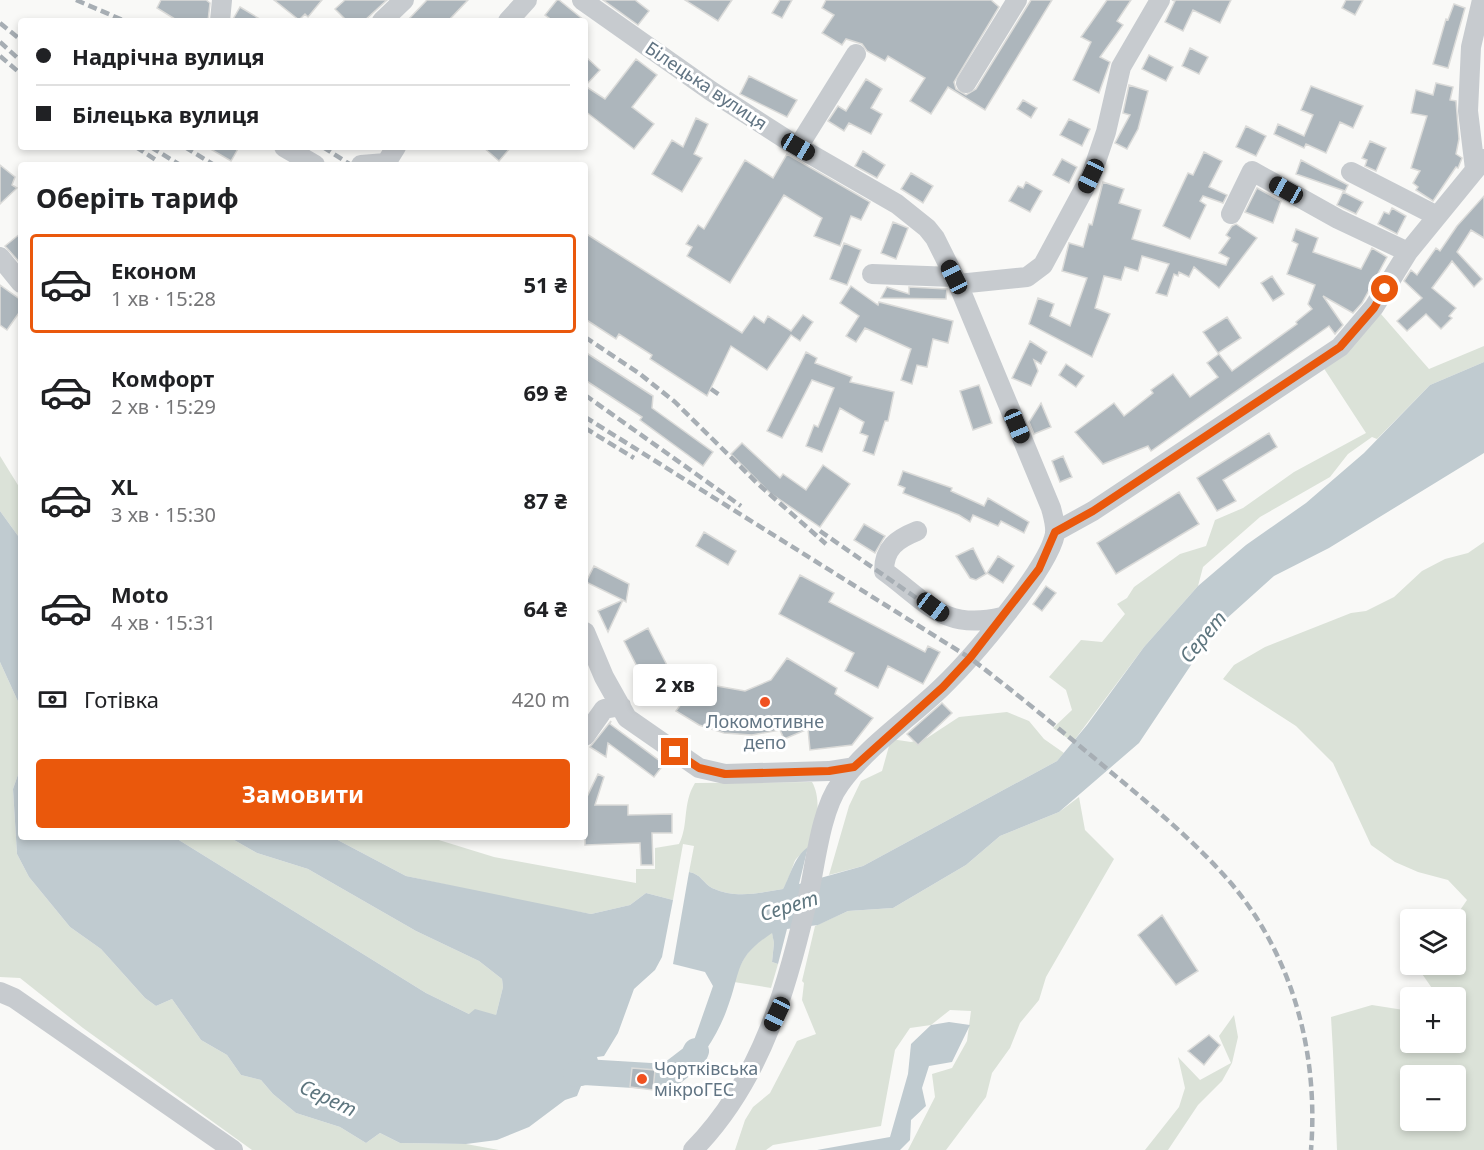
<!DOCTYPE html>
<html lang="uk">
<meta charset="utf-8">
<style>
:root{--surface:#fff;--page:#f6f6f6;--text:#202124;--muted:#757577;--line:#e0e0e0;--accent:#ea580c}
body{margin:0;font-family:"Noto Sans",sans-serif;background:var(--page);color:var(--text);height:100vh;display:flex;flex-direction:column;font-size:22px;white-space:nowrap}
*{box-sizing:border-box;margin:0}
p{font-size:20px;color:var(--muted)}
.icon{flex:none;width:33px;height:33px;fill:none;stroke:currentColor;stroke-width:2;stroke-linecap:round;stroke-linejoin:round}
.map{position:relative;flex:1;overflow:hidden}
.panel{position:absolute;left:18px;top:162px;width:570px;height:678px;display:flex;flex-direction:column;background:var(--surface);border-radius:6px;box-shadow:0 3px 9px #0003}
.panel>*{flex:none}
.guide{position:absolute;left:18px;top:18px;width:570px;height:132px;border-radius:6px;box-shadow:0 3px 9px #0003;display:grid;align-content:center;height:132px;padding:0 18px;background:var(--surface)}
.buttons{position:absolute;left:1400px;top:909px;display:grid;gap:12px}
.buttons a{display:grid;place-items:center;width:66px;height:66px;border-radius:6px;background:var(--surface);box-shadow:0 3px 9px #0003;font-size:30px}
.end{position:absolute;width:27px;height:27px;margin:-14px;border:8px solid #ea580c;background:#fff;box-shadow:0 0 0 3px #fff}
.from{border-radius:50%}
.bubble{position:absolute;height:42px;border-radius:6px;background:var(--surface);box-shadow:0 3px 9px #0003;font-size:20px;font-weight:700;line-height:42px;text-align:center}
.car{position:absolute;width:18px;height:36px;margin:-18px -9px;border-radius:8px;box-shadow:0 0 4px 2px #0007;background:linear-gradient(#222 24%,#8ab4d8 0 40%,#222 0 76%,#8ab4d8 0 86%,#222 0)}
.guide b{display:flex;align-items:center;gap:21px;height:57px;font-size:22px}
.guide b+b{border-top:2px solid var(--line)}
.guide i{width:15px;height:15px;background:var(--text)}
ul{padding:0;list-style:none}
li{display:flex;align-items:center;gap:18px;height:99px;margin:0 12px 9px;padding:0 6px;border:3px solid transparent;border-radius:6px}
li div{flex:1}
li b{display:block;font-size:22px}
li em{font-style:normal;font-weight:700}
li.on{border-color:var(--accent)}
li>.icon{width:54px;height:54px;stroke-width:1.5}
h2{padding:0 18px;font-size:27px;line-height:72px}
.pay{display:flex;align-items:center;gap:15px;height:66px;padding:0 18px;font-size:22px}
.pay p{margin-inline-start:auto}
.action{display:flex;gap:12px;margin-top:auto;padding:12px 18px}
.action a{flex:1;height:69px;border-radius:6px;background:var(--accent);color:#fff;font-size:24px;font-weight:700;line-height:69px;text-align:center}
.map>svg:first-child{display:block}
</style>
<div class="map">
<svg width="1484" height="1150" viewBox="0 0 1484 1150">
<rect width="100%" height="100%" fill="#f9f9f7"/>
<path fill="#dbe2d8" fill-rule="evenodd" d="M1381,314L1429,369L1484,346V362L1430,385L1377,439L1372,437L1348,454L1330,477L1260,517L1203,567L1198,586L1144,647L1073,742L1053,728L1072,710L1066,690L1049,677L1081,640L1102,642L1125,614L1117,604L1127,598L1134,587L1180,554L1206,546L1215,520L1243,508L1294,472L1366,433L1323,367L1357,339Z
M0,456L21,490V540L0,511Z
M1484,542V1150H1337C1335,1105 1334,1062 1331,1017L1372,1005L1410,1011V1042H1455V998L1435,997L1434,991L1420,971L1424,965L1455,964L1454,919L1467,900L1448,880L1418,872L1395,862L1371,845L1333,763L1296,726L1223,679L1234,665L1265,647L1351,613L1366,611L1394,597L1422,571L1445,559L1468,553ZM1410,1076H1455V1120H1410Z
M0,662L21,708V766L13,789L17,854L29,877L70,927L101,949L145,998L156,1006L172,999L201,1040L227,1055L241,1075L261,1080L273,1094L296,1113L340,1127L366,1143L380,1133L400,1143L466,1144L499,1150H252L83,1028L20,978L0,977Z
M1007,712L1029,721L1044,739L1064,753L1057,761L863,866L829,875L849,806L861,781L882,771L891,739L911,742L927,738L959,717Z
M812,782C822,799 817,828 809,846C806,852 796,856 794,863C791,872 788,880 783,889C759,893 736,899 712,888C703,883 701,874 689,872L694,846L683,844L673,900L646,893L630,905L591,914L525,902L406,876L332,837H429L494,857L636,883V869H655V848L679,844C689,825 682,804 695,783Z
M1079,797L1085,830L1114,859L1046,977L1039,1000L1020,1023L1010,1048L992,1073L986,1097L946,1150H908L935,1097L932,1074L952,1068L967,1041L971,1011L950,1010L931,1025L910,1028L895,1050L881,1126L773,1145L766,1150H735L745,1120L753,1107L770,1093L797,1041L816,1034L802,1000L804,983L802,981L815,926L848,911L893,908L966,865L1000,836L1059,812Z
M174,837H229L257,853L308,869L416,931L479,961L502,979L503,987L496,1015L469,1014L426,993Z
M772,932L774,943L772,962L778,964L771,988L734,982C741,958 751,946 772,932Z
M1234,1015L1238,1037L1232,1063L1222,1081L1198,1105L1168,1150H1145L1179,1107L1185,1088L1178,1057L1200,1080L1231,1063L1219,1036Z"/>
<path fill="#c0cbd0" d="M1484,362V453L1329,548L1274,576L1215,629L1139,743L1059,812L1000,836L966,865L893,908L848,911L818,925L787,929L778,964L772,962L774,943L772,933C733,959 742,970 727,1009C718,1035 701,1058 684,1080L669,1083L671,1069L692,1046L713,986L705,972L673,964L689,872C701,874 703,883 712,888C736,899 759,893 783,889C791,874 794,857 808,847L799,884L863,866L1057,761L1087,725L1144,647L1198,586L1246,545L1306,503L1364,453L1430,385Z
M0,511L21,540V708L0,662Z
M21,766V837H174L426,993L469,1014L475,1009L496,1015L503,987L502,979L479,961L416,931L308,869L257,853L229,837H332L406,876L591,914L630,905L646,893L673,900L662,957L655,970L634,989L618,1033L604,1056L597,1057L599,1064L609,1069L607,1080L581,1086L577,1096L565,1100L529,1127L497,1140L466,1144L400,1143L380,1133L366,1143L340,1127L296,1113L273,1094L261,1080L241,1075L227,1055L201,1040L172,999L156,1006L145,998L101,949L70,927L29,877L17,854L13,789Z
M949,1022L970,1025L952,1062L929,1066L922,1088L926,1106L911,1120L910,1140L900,1150H817L890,1137L908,1074L911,1044L931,1025Z"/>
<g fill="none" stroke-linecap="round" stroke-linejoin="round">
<path stroke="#c0cbd0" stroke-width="26" d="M576,1074L584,1072L667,1077L693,1057L696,1051"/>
</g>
<path fill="#adb6bc" stroke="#dbdbd9" stroke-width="1.5" d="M161,0H206L210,3L208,21H178L157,8Z
M274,0H322L308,17L305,14L299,20Z
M345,0H387L364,21H347L335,9Z
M427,0H468L448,21H407Z
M557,0H559L585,21H553L545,15Z
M603,0H635L649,11L638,25Z
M685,0H732L718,21Z
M780,0H792L782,18L772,13Z
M826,0H991L999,7L954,82L956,89L966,95L976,89L1031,0H1052L985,110L948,87L931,114L910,101L925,78L888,56L885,61L867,51L862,44L846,39L842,45L822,33L834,15L822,8Z
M1107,0H1131L1117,21L1123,25L1100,57L1110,62L1099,93L1073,80L1091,42L1081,37Z
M1172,0H1231L1220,23L1193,10L1183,31L1165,22L1175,1Z
M1346,0H1363L1355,15L1342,8Z
M1454,4L1465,8L1448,68L1433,64L1446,19L1448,20Z
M240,7L263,21H232Z
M1190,48L1208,57L1199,74L1182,66Z
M1149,55L1173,67L1166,81L1142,69Z
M585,56L600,70L585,86L605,99L636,59L657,75L632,107L654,124L634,149L585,111Z
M749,76L797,100L787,117L740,94Z
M866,79L882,89L871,108L882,114L871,134L849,123L844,131L828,121L838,106L846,111Z
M1436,83L1453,87L1450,100L1456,101L1459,139L1456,154L1462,158L1458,168L1456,167L1433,201L1416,190L1418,187L1413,183L1420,171L1411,168L1427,116L1411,113L1416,90L1433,95Z
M1129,85L1148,91L1138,129L1127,149L1115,143L1130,115L1123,113Z
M1311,86L1363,106L1353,128L1340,122L1326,153L1306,144L1304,148L1274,134L1278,124L1304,136L1313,115L1301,110Z
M1023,100L1037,108L1031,118L1017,109Z
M696,118L708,124L694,154L702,158L682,192L652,174L672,140L683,147Z
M1069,119L1090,129L1082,146L1060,135Z
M1246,126L1266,136L1256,156L1236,147Z
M1370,141L1386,148L1376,171L1365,166L1367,160L1362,158Z
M207,147H239L231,161Z
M483,147H511L499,161Z
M863,151L885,165L877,178L855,166Z
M1204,152L1222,161L1209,187L1227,195L1223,203L1203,196L1200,201L1206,205L1190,239L1163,226L1188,173L1193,175Z
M787,154L870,202L861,220L851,216L840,246L814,236L822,218L784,195L730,283L687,256L692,247L686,244L698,225L704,229L745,160L773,178Z
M1062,159L1077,167L1069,183L1053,175Z
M1301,160L1348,185L1345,191L1296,174Z
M0,165L15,177L12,185L17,188L0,204Z
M911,173L933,186L923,203L901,189Z
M1026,182L1042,191L1030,212L1009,201L1018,186L1023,188Z
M1103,182L1124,189L1119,203L1141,210L1132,239L1226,265L1229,258L1219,253L1230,238L1226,235L1232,226L1236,224L1257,238L1219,288L1194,267L1189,277L1179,272L1178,276L1174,274L1167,296L1156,293L1169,264L1142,256L1138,271L1125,267L1121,280L1104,276L1095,308L1110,314L1092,357L1029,324L1038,298L1054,304L1050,316L1070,326L1087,278L1062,271L1069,243L1083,247L1089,224L1092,225Z
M1257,188L1281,201L1273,223L1245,212Z
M1343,192L1363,202L1356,214L1337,205Z
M1484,196V238L1471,230L1457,252L1482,279L1474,287L1452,261L1432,288L1456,308L1449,316L1452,318L1441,329L1426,314L1407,331L1397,321L1422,298L1404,281L1411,270L1417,275L1436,248L1440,251L1457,226Z
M1392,208L1406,216L1397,234L1378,224L1384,212L1389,214Z
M893,222L908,228L896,259L881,253Z
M1296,229L1318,238L1313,252L1361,269L1372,248L1387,257L1362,303L1353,313L1323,296L1343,325L1335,334L1329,326L1151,451L1148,446L1103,464L1075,432L1114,403L1124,416L1153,393L1151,390L1173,374L1190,397L1218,377L1207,363L1219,354L1232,371L1297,324L1296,322L1312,309L1308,304L1315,285L1287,274L1298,244L1292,241Z
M21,233V264L5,246Z
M585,233L742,333L754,316L764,323L768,316L791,331L803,315L813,322L800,341L791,335L767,370L731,346L707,396L650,359L652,355L619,334L616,339L585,319Z
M844,243L861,250L847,285L830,279Z
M1272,276L1284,294L1273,301L1261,283Z
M0,285L21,300V310L7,330L0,325Z
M851,286L878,305L879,302L953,321L948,343L933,339L927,367L917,365L912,384L901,380L911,349L865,328L856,342L846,336L859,316L840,303Z
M887,287L909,294V287L947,289L946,299L881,298Z
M1227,317L1241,338L1218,353L1203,332Z
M1030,341L1047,352L1041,364L1034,360L1038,371L1031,386L1012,378Z
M585,352L653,396L652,408L713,452L703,466L640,420L642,417L585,380Z
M806,352L817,358L815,363L852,377L850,382L894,392L888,421H885L874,455L863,451L868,436L860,433L864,422L840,408L822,452L806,446L814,425L818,427L834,388L812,380L782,438L767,431Z
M1066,364L1084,376L1076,387L1059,375Z
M979,385L992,423L973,430L960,391Z
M1041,403L1051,427L1034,434L1029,422Z
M1269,433L1277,447L1223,480L1236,501L1217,511L1197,478Z
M742,443L780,478L783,474L806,490L823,465L850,484L820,527L770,493L731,454Z
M1063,456L1072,477L1060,482L1052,461Z
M903,471L952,488L951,491L984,506L988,498L1029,522L1024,533L1001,521L998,526L973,515L970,522L959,515L903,493L905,488L898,485Z
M1179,492L1199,524L1116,574L1097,543Z
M864,524L885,536L875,553L854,540Z
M704,532L736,551L728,565L696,546Z
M973,548L986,574L976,580L970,578L956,556Z
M998,556L1014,566L1003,583L987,573Z
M594,566L629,584L626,602L623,600L608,632L598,611L623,600L586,582Z
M800,575L834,593L829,602L925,652L928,646L940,652L923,684L888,666L878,688L845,671L854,653L779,614Z
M1046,586L1056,593L1042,611L1033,604Z
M648,628L674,679L650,692L624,641Z
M787,658L837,688L835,694L873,718L852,745L810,750L808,729L784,739L780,730L752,735L724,733L699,725L676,711L702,674L717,686L745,691L771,680Z
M942,703L952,713L918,745L907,734Z
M611,721L610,724L664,764L654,777L608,743L606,757L590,747Z
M598,774L604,777L595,805H628V815L672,814V833H652L653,865H641L640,843L585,845V801Z
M1162,915L1198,971L1176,985L1138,935Z
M1209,1035L1220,1045L1204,1065L1188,1051Z
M632,1068L655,1070L653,1090L630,1087Z"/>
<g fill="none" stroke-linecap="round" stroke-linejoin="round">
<path stroke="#c7cbcf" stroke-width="20" d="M582,0L711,91L798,147L897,204L927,228L935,238L958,284L1051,508C1053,516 1056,525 1055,534C1048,570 970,660 942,687C909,719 867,746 840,784C822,808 816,858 810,888C789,982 763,1079 693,1150
M220,21L222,0
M382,21L404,0
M508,21L527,0
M966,83L1017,0
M284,147L315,165
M798,147L856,54
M386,163L396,147
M361,165L386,163
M1475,169L1468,111L1471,47L1482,0
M1351,172L1437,216
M1231,214L1252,171L1338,219L1408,252
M0,257L21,283
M872,274L954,277
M958,284L1027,277L1043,265L1091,176L1106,132L1121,67L1160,0
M917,531C897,539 884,548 884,571C928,603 944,631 1002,617
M1055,532L1093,511L1340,347L1374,307L1408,252L1484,159
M585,632L604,677L627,718L699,768L725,774L829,771L854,767
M585,736L604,709L621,706
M0,992L14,998L233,1150"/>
<path stroke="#a7aeb4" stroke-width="4.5" stroke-dasharray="9 4.5" stroke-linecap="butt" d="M76,0L125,21
M0,23L21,40
M0,42L21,61
M0,56L21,74
M136,147L156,160
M151,147L180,165
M185,147L214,165
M323,147L351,165
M585,337L640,374L675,402L757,483L826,544
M711,389L721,396
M585,395L741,506
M585,417L970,658C1020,696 1069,737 1118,778C1154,808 1190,838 1222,873C1291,948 1319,1050 1311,1150
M585,428L634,458
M820,531L928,606"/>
</g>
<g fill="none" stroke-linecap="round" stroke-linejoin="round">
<path stroke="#ea580c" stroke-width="8" d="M675,752L699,768L725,774L829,771L854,767L943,687L970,658L1039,569L1055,532L1093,511L1340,347L1374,308L1385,289"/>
</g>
<g fill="#f05120" stroke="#fff" stroke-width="2">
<circle cx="765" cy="702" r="6"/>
<circle cx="642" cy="1079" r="6"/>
</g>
<g text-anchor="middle" stroke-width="6" stroke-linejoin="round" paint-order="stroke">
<g font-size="18" fill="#627584" stroke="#fff">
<text transform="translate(706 86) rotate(34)" y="6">Білецька вулиця</text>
</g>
<g font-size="18" fill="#627584" stroke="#fff">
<text x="765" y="728">Локомотивне<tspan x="765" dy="21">депо</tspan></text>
<text x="654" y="1075" text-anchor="start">Чортківська<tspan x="654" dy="21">мікроГЕС</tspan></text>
</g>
<g font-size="20" font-style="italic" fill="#5d757e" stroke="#fff">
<text transform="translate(1203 637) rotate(-50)" y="7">Серет</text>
<text transform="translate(789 906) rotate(-17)" y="7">Серет</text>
<text transform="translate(328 1098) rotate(25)" y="7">Серет</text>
</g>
</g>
</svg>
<div class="buttons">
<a><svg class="icon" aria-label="layers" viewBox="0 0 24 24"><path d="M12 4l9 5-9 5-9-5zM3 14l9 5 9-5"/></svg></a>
<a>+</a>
<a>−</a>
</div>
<i class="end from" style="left:1385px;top:289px"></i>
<i class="end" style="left:675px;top:752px"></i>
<div class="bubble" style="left:633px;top:664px;width:84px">2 хв</div>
<i class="car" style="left:798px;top:147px;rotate:120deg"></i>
<i class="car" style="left:1091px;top:176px;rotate:205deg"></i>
<i class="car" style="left:1286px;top:190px;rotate:299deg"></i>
<i class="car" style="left:954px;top:277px;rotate:333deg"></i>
<i class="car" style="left:1017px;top:426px;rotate:157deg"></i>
<i class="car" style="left:933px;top:607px;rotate:127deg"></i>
<i class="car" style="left:777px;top:1014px;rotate:205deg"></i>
<div class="guide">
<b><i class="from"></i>Надрічна вулиця</b>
<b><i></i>Білецька вулиця</b>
</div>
<section class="panel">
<h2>Оберіть тариф</h2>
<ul>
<li class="on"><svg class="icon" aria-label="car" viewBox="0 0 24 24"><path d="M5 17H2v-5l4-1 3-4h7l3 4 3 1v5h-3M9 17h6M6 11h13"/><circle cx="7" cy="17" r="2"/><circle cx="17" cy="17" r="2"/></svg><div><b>Економ</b><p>1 хв · 15:28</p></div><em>51 ₴</em></li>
<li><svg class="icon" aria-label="car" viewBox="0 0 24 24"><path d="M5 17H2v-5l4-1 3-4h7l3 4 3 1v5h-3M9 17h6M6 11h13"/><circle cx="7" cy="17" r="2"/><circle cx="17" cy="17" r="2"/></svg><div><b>Комфорт</b><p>2 хв · 15:29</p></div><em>69 ₴</em></li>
<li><svg class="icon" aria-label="car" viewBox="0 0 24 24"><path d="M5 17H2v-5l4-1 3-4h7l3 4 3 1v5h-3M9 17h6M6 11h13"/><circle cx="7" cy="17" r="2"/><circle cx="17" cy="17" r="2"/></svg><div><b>XL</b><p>3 хв · 15:30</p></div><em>87 ₴</em></li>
<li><svg class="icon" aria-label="car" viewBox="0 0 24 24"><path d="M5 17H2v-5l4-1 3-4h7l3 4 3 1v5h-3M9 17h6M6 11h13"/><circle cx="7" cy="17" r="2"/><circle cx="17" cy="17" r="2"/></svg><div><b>Moto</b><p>4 хв · 15:31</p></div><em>64 ₴</em></li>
</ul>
<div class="pay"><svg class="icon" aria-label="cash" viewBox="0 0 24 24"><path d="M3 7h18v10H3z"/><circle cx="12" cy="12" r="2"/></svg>Готівка<p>420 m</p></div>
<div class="action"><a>Замовити</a></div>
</section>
</div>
